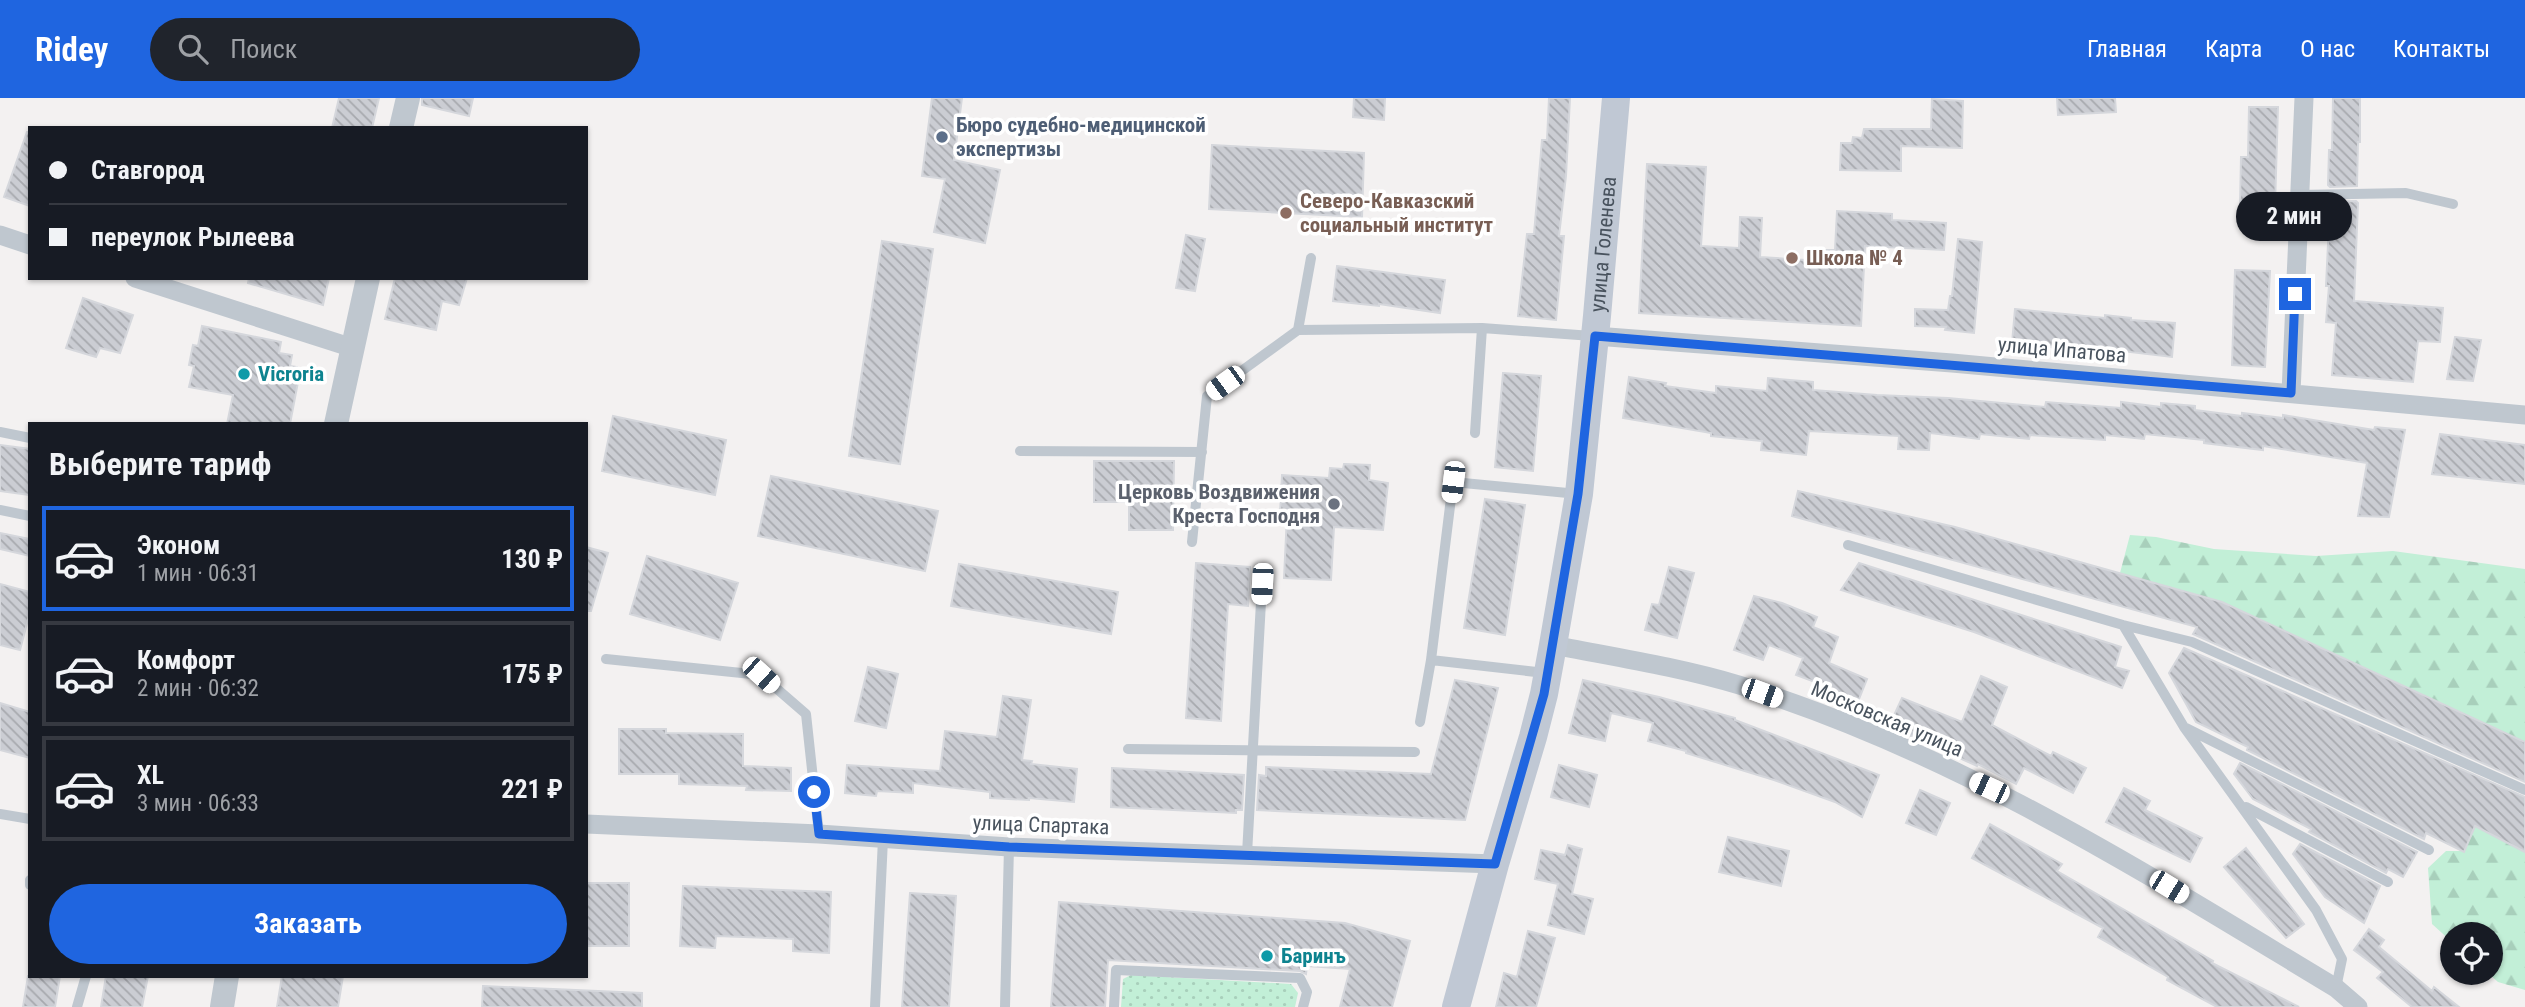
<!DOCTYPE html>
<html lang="ru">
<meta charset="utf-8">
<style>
:root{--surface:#171b24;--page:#20242c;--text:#f1f3f6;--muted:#9ea1a6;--line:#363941;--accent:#1f65e0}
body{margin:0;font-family:"Roboto Condensed",sans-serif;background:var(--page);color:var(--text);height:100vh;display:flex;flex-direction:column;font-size:26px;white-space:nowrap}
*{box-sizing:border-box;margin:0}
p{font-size:23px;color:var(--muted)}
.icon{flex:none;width:38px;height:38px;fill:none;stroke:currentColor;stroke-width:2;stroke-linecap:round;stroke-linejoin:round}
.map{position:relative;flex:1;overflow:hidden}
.details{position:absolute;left:28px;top:324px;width:560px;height:556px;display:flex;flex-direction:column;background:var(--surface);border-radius:0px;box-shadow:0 2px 5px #0004}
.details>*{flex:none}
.top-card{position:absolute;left:28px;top:28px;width:560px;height:154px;border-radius:0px;box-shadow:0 2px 5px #0004;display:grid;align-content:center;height:154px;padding:0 21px;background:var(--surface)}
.buttons{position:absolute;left:2440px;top:824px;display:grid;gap:14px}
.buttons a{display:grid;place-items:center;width:63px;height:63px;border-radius:50%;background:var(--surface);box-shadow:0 2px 5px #0004;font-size:35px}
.end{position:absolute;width:32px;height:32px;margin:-16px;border:9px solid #1f65e0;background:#fff;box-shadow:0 0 0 4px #fff}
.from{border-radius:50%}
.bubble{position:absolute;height:49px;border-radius:24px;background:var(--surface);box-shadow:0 2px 5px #0004;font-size:23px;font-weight:700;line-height:49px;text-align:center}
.car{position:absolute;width:21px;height:42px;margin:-21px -10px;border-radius:9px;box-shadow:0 0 5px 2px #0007;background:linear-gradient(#fff 24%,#345 0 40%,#fff 0 76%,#345 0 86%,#fff 0)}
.top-card b{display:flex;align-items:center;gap:24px;height:66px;font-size:26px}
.top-card b+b{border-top:2px solid var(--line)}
.top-card i{width:18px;height:18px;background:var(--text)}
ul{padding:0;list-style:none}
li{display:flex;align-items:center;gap:21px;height:105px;margin:0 14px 10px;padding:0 7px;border:4px solid var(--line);border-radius:0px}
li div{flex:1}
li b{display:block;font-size:26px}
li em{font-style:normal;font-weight:700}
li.on{border-color:var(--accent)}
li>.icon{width:63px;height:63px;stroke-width:1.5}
h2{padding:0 21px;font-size:32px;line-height:84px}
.primary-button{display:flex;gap:14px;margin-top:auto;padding:14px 21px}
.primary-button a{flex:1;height:80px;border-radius:42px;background:var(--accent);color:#fff;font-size:28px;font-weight:700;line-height:80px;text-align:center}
header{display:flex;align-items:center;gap:42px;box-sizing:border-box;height:98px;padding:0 35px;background:var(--accent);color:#fff}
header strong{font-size:33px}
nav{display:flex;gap:38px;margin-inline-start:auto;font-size:24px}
.search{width:490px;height:63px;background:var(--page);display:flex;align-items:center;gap:18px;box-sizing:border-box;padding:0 24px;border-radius:38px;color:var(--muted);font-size:26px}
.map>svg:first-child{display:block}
</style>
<header>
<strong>Ridey</strong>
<div class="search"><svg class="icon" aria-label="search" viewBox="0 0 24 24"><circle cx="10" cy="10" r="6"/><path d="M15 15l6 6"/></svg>Поиск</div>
<nav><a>Главная</a><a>Карта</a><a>О нас</a><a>Контакты</a></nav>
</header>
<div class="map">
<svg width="2525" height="909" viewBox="0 0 2525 909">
<defs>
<pattern id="grass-dots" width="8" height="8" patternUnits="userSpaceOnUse" patternTransform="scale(1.75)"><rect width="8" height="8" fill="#c2efd7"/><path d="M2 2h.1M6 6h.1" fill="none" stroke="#a8cfbb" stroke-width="1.8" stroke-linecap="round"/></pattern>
<pattern id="forest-firs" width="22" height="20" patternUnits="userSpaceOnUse" patternTransform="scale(1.75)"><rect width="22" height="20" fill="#c2efd7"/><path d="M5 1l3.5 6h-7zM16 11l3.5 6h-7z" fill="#a8cfbb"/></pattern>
<pattern id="building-back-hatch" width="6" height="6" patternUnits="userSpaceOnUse" patternTransform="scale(1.75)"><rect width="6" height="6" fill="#cbcdd3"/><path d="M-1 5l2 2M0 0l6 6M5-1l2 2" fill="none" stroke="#a7a9ae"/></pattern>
</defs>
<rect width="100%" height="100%" fill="#f3f1f1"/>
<path fill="url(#grass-dots)" d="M1131,877L1291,886L1298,895L1295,909H1121L1123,881Z"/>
<path fill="url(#forest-firs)" d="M2130,437L2156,439L2214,451L2316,458L2393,453L2525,471V644L2222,504L2120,475Z
M2475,728L2525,754V892L2498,884L2488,875H2490V836H2452V844L2432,826L2428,770L2446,753H2464Z"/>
<path fill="url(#building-back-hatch)" stroke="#d5d7dc" stroke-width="2" d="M339,0H379L372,30H332Z
M422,0H473L469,18L422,7Z
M932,0H962L954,62L1000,72L985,145L934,134L945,81L922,78Z
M1354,0H1385L1384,22L1353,19Z
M1549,0H1570L1566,78L1559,138H1564L1556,222L1518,218L1527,136H1534L1542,42H1547Z
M2057,0H2115L2116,14L2058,17Z
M2333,0H2360V44H2358L2357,88L2330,89L2328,87L2329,52H2332Z
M1932,1L1963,3L1962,50L1901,48V73L1840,72L1841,45H1852L1853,39L1862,40L1864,31H1931Z
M2249,9H2278L2275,108L2240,107L2241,59H2248Z
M27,34H30V108L4,99Z
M1212,47L1364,55L1362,119L1209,111Z
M1647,66L1706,69L1701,148L1739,150L1740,119L1762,120L1760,159L1822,163V152H1835L1837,113L1892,116V122L1946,125L1944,152L1865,148L1861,228L1639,215Z
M2356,103L2358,105L2354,203L2443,210L2440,244L2418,243L2413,284L2332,277L2336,225L2326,224L2329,188H2326L2330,104Z
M1186,137L1205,141L1195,193L1176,190Z
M1958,141L1982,144L1974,235L1945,232L1946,229L1915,228V211L1948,212L1950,198H1952Z
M882,143L933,151L900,366L849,358Z
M1337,168L1445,182L1440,215L1379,206V208L1333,203Z
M2235,172L2270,173L2265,269L2232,267Z
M249,180H329L323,207L248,185Z
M395,180H467L459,207L442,203L436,232L385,221Z
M83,200L133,217L120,255L100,250L96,259L66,250Z
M2015,211L2105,220V217L2131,220V222L2175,225L2172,259L2088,249L2087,253L2012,245Z
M202,228L281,244L279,255L292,257L290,268L297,269L295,283L298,284L290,326H227L233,297L189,289L194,268L189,267L193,247L198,248Z
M2455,239L2481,242L2473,283L2447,281Z
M1503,275L1541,278L1533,373L1495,369Z
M1629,279L1666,285L1665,288L1716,295V288L1767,293L1768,280L1813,284V292L1877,297L1948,300L2045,309L2046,304L2121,310V304L2161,309V305L2195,308V312L2242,318V315L2283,320V317L2374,332L2375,329L2405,332L2389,419L2358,418L2367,365L2263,348V352L2204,345V342L2145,336L2144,341L2105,337V342L2030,337L2029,341L1980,336L1979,341L1930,335L1929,352L1898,351L1899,338L1809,333L1806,357L1761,352L1762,343L1711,338V335L1623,320Z
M613,318L726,342L715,397L602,373Z
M2440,336L2525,347V386L2432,376Z
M0,347L30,351V397L0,393Z
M1094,363H1174L1173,432H1129V404H1094Z
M1344,366L1370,367L1369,382L1388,385L1383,432L1334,429L1331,482L1284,480L1287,417L1280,416L1282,377L1329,380L1330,370L1343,371Z
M771,378L938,413L925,473L758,438Z
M1798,393L1955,429L2222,504L2525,644V684L2193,536L2197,529L1792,418Z
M1485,401L1525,407L1505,537L1464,530Z
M0,435L30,441V458L0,451Z
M586,449L608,455L591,513H586Z
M647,458L738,485L720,542L630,516Z
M1196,465L1250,469L1248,508L1228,506L1221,623L1186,620Z
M1859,465L2121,549L2115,569L2129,573L2122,590L1974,534L1841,492Z
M959,466L1118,494L1111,536L951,508Z
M1669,469L1694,475L1677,540L1645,532L1652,506L1659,507Z
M0,486L30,494V514L20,552L0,547Z
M1754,498L1782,505L1817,519L1813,529L1838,539L1829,565L1867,581L1855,611L1827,599L1831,590L1796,577L1803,560L1769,547L1763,562L1734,552Z
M2184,550L2525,699V754L2475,728L2464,754L2426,735L2424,741L2247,652L2248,649L2196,624L2169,575Z
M868,569L898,576L886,630L855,623Z
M1981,578L2007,589L1992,627L2051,658L2053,654L2086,670L2073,695L2024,670L2016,686L1978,666L1977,668L1889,628L1902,600L1962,624Z
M1455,582L1498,590L1465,722L1257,712L1259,677L1266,678V669L1431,676Z
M1583,582L1659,599L1735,620V622L1879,677L1862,719L1835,704L1774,682L1686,655V653L1648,643L1653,625L1611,615L1605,643L1569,635Z
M1003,598L1031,602L1022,662L1032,663L1031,666L1077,671L1074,704L1029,700V702L990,700V694L913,685V695L877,693L876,698L845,695L847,667L940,673L945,633L997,639Z
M0,605L30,614V660L0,652Z
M619,631H666V635L743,636V668L791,670V693L746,692L747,688L679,686V676H619Z
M2240,665L2417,754L2403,779L2388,771L2386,775L2309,734L2311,731L2253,701L2234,676Z
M1559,667L1597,677L1589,709L1551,699Z
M1112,670L1244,677L1242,712H1236V715L1111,709Z
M2124,690L2150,703L2145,712L2202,740L2190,764L2106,724Z
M1920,692L1950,705L1936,737L1906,725Z
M1990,726L2062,766L2057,773L2213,863L2212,865L2299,909H2217L2167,882L2168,879L2098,839L2103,830L1972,760Z
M1728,739L1789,753L1781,788L1719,774Z
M2300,746L2380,788L2364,825L2325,799L2293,756Z
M1568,747L1582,751L1572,796L1593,801L1584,836L1548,827L1558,786L1535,781L1541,752L1565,757Z
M2246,750L2304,826L2286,840L2224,769Z
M586,785H629V848H586Z
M683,788L831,794L829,855L793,853V841L716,838L715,850L680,848Z
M910,795L956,798L949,909H902Z
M1059,804L1345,825L1410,843L1392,909H1340L1350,871L1307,868L1306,876L1300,873L1108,862L1105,909H1051Z
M2369,831L2384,842L2379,849L2432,893L2434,889L2459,909H2412L2377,880L2383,874L2354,852Z
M1528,833L1555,840L1536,909H1496L1504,875L1517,879Z
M28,878H60L55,909H23Z
M106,878H148L142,909H101Z
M282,878H343L338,909H277Z
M483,888L642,895V909H482Z"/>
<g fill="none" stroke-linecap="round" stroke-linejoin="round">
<path stroke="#bfc7cf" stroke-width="10" d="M2299,97L2406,95L2453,106
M1311,160L1298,232L1482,230L1592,238
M0,334L30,340
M1475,335L1482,230
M1020,353L1202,354
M0,412L30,418
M1192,444L1207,298L1298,232
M1848,447L2123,527L2192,544L2525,692
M2123,527L2184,629L2316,812L2342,861L2336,890
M606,561L761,577L806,616L819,736
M1431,562L1545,575
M1420,624L1431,562L1453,384L1578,396
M2186,630L2429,752
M1128,651L1415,654
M2246,709L2388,784
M0,716L30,721
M1247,756L1262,486
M30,782V787
M77,909L86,878
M875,909L883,741
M1005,909L1009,749
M1114,909L1116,872L1300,880L1307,894L1303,909"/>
<path stroke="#bfc7cf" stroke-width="19" d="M0,137L30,147
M135,180L353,250
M1595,238L1952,265L2525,317
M2291,295L2304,0
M1553,547C1614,559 1679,569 1739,587C1954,653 2145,775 2336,890L2358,909
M586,726L819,736L1009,749L1495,766"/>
<path stroke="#bfc7cf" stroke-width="24" d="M401,30L408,0
M336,326L368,180
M222,909L227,878"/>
<path stroke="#c0c8d4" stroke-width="28" id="s1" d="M1456,909L1495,766L1533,639L1544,596L1553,547L1579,396L1597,218L1616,0"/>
</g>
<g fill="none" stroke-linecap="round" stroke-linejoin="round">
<path stroke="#1f65e0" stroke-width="9" d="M814,694L819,736L1009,749L1495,766L1544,596L1578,396L1595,238L2291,295L2295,196"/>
</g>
<circle fill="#5c6f8a" stroke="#fff" stroke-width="2.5" cx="942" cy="39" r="7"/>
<g fill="#8d6e63" stroke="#fff" stroke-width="2.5">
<circle cx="1286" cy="115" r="7"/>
<circle cx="1792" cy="160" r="7"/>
</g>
<g fill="#0f9aa8" stroke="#fff" stroke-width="2.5">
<circle cx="244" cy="276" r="7"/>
<circle cx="1267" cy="858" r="7"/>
</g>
<circle fill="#6b7280" stroke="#fff" stroke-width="2.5" cx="1334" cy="406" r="7"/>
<g text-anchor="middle" stroke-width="7" stroke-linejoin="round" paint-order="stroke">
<g font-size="21" font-weight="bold" fill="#4e5e75" stroke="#fff" text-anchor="start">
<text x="956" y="34">Бюро судебно-медицинской<tspan x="956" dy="24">экспертизы</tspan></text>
</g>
<g font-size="21" font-weight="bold" fill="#785e54" stroke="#fff" text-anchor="start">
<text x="1300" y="110">Северо-Кавказский<tspan x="1300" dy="24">социальный институт</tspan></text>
<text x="1806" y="167">Школа № 4</text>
</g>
<g font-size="21" fill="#49535e" stroke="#fff">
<text dy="7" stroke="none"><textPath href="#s1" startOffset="779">улица Голенева</textPath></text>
<text transform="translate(2062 252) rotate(5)" y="7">улица Ипатова</text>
<text transform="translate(1887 621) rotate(23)" y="7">Московская улица</text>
<text transform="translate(1041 727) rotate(2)" y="7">улица Спартака</text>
</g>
<g font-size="21" font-weight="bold" fill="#0d838f" stroke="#fff" text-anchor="start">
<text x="258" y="283">Vicroria</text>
<text x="1281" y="865">Баринъ</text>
</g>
<g font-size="21" font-weight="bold" fill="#5b616d" stroke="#fff" text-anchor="end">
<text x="1320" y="401">Церковь Воздвижения<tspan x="1320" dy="24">Креста Господня</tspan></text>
</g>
</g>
</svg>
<div class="buttons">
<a><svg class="icon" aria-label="locate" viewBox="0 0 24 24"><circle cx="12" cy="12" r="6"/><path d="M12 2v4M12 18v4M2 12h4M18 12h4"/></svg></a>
</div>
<i class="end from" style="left:814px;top:694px"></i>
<i class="end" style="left:2295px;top:196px"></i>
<div class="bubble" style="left:2236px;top:94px;width:116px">2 мин</div>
<i class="car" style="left:1225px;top:285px;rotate:234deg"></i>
<i class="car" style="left:1453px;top:384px;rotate:187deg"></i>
<i class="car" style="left:1262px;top:486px;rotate:183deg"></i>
<i class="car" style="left:761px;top:577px;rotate:132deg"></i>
<i class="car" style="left:1762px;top:595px;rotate:110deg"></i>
<i class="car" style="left:1989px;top:690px;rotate:295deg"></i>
<i class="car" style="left:2169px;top:789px;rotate:121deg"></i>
<div class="top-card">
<b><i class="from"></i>Ставгород</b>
<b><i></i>переулок Рылеева</b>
</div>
<section class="details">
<h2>Выберите тариф</h2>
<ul>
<li class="on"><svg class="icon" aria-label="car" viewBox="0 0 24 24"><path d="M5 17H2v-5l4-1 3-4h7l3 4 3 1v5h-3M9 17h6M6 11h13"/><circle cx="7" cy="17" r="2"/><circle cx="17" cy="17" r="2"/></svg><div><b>Эконом</b><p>1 мин · 06:31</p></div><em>130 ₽</em></li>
<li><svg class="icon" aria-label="car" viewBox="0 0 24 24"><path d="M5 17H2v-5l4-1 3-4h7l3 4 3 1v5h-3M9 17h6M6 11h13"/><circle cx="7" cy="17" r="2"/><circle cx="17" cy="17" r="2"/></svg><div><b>Комфорт</b><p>2 мин · 06:32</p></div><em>175 ₽</em></li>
<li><svg class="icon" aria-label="car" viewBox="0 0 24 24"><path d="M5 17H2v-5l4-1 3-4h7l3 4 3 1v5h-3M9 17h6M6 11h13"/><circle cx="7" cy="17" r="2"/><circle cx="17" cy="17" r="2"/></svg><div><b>XL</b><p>3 мин · 06:33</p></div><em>221 ₽</em></li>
</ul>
<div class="primary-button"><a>Заказать</a></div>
</section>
</div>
